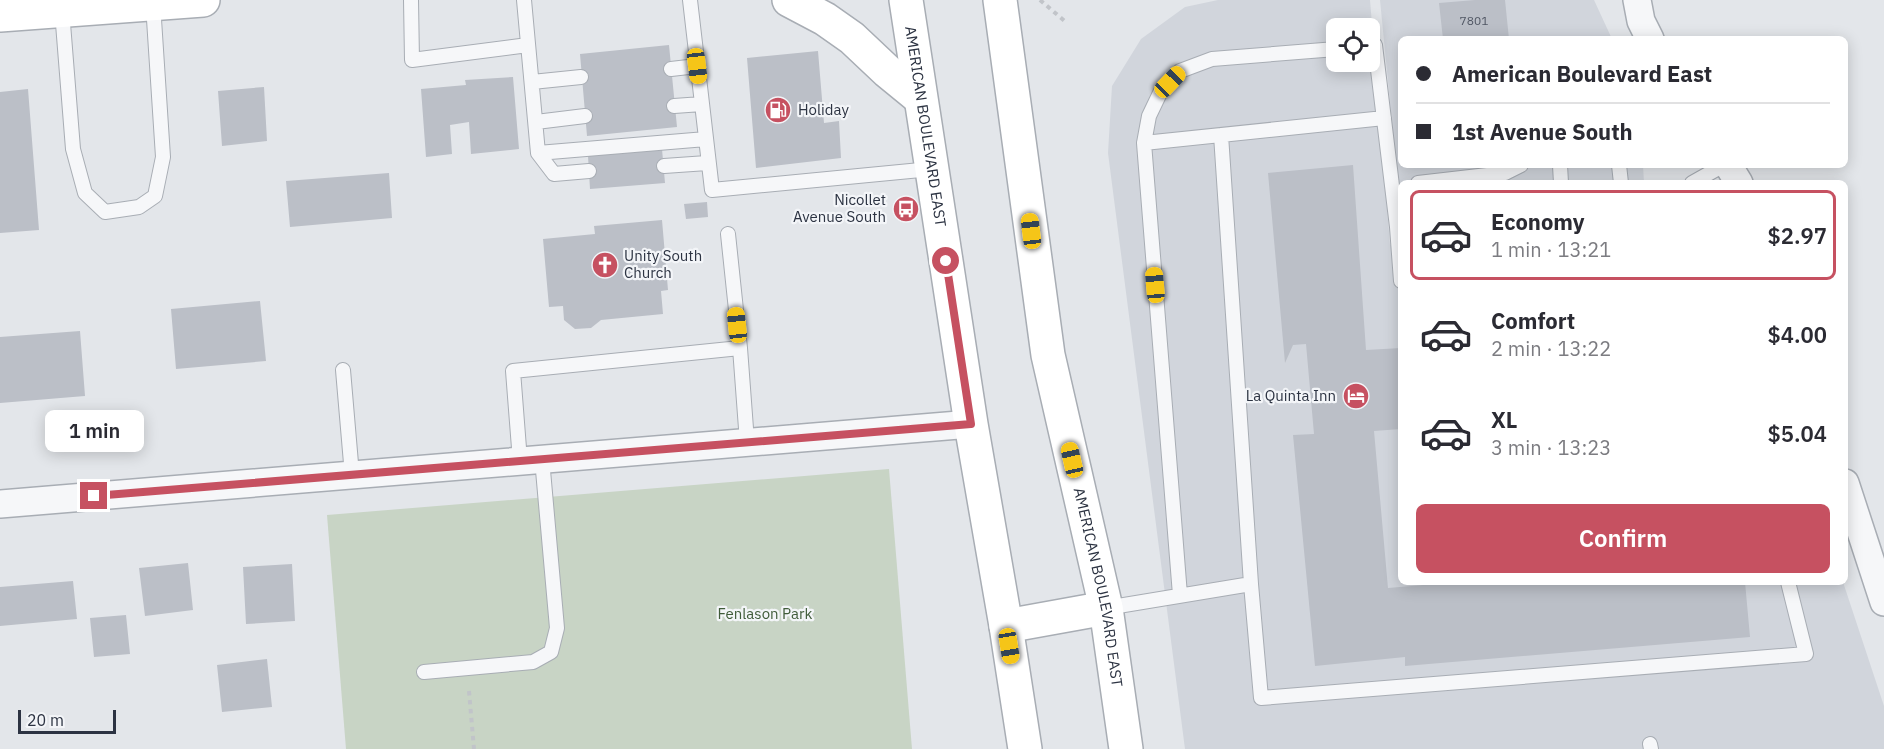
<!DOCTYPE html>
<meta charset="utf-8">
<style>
:root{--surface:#fff;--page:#f2f2f3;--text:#2b2b33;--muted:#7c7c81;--line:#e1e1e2;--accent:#c65161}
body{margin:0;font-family:"IBM Plex Sans",sans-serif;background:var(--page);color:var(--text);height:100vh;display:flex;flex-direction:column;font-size:22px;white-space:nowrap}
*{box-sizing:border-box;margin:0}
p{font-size:20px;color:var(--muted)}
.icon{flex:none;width:33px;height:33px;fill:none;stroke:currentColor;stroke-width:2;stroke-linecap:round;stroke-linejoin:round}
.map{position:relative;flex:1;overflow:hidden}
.details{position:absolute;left:1398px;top:180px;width:450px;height:405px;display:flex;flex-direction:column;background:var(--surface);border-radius:9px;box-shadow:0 3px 15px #0003}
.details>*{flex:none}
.banner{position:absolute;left:1398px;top:36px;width:450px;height:132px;border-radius:9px;box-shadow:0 3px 15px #0003;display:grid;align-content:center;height:132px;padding:0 18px;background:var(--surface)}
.buttons{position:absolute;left:1326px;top:18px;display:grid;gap:12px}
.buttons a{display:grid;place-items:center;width:54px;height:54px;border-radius:9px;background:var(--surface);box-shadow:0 3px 15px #0003;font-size:30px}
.scale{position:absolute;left:18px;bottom:15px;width:98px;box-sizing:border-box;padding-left:6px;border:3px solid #2c3342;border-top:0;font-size:16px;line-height:21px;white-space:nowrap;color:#2c3342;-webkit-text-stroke:4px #f3f5f8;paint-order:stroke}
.end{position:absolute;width:27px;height:27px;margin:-14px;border:8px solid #c65161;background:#fff;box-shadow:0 0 0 3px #fff}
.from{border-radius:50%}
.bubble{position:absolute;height:42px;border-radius:9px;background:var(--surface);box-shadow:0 3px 15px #0003;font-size:20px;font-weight:600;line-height:42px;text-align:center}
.car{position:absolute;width:18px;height:36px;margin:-18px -9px;border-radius:8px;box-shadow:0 0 4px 2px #0007;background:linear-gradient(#f5c518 24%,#345 0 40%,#f5c518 0 76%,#345 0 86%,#f5c518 0)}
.banner b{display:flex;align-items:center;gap:21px;height:57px;font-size:22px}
.banner b+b{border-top:2px solid var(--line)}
.banner i{width:15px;height:15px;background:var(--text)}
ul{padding:10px 0 0;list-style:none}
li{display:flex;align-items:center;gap:18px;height:90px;margin:0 12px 9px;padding:0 6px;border:3px solid transparent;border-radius:9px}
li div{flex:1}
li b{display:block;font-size:22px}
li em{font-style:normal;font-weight:600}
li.current{border-color:var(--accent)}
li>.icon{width:54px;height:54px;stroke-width:1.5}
.primary-button{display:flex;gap:12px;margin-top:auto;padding:12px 18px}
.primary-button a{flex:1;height:69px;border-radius:9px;background:var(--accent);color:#fff;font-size:24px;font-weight:600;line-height:69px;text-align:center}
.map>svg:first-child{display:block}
</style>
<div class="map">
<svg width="1884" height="749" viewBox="0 0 1884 749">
<rect width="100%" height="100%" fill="#e3e6ea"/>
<path fill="#d1d5dc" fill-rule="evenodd" d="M1218,0H1370L1390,245L1401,244V582H1843L1884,706V749H1185L1108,153L1112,86L1141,39L1185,7ZM1336,28H1370V62H1336Z
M1380,0H1594L1612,39H1401V165H1643L1644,183H1401V214Z"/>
<path fill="#c8d4c5" d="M889,469L912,749H346L327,515Z"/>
<path fill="#bbbfc7" d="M1475,0H1505L1509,39H1443L1439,3Z
M669,45L677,127L587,136L580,54Z
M818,51L824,123L839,121L841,158L756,168L747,58Z
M513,77L519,149L471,154L469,122L450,125L452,154L426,157L421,89L466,85L465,80Z
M264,87L267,141L222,146L218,91Z
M28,89L39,230L0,233V92Z
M662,149L665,183L590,189L588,156Z
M1353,165L1366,350L1401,348V429L1374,431L1388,588L1459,582H1745L1750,637L1405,666V657L1315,666L1293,435L1314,434L1306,344L1293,345L1285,363L1268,173Z
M389,173L392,218L290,227L286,181Z
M707,202L708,217L686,219L684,204Z
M662,220L668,290L661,291L663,314L601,320L591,328L575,329L564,320L563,306L549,307L543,239L595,234L594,226Z
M260,301L266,361L176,369L171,309Z
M80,331L85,396L0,403V337Z
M188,563L193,610L145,616L139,568Z
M292,564L295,621L246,624L243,567Z
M73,581L77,619L0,626V587Z
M126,615L130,654L94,657L90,618Z
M267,659L272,707L222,712L217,665Z"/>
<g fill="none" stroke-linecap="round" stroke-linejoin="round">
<defs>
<path id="lane" d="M411,0L412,60L528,45
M524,0L538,153L554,174L589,171
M690,0L712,190L931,169
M62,11L73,149L85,193L105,212L139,207L155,196L163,157L153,4
M1370,46L1375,45L1397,227H1401
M671,69L697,66
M532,82L581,77
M674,106L702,104
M536,122L585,116
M1221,135L1251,584
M1144,143L1384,118
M538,153L706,139
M1560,165L1561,183
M1619,165L1621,183
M664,166L707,163
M1418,183L1505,173L1521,165
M1692,183L1724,165
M1397,227L1401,281
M728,234L740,348
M343,370L352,475
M520,461L513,371L740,348L747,442
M1180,595L1144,143L1149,116L1160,93L1180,71L1212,59L1336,49
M1106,608L1251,584L1261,698L1806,654L1788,582
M424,672L533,662L551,652L557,628L542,459
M1650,744L1651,749"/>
<path id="street" d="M1637,0L1641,21L1650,39
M1728,165L1739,183
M1845,483L1884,602
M0,504L971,424"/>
<g id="secondary">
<path d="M789,0L825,19L852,38L887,71L920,98"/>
<path id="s1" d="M906,0L971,424L1006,626L1025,749"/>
<path id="s2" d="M1000,0L1048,355L1106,608L1126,749"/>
<path d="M0,15L203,0"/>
<path d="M1006,626L1106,608"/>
</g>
</defs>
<use href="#lane" stroke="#a8adb4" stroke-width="16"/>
<use href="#street" stroke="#a8adb4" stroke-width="30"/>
<use href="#secondary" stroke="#a8adb4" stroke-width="36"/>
<path stroke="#c1c4c9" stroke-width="4" stroke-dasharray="4.5 4.5" stroke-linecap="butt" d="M1040,0L1067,23
M469,691L474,749"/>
<use href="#lane" stroke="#f6f7f9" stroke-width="14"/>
<use href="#street" stroke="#f6f7f9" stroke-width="27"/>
<use href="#secondary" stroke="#fff" stroke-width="33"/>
</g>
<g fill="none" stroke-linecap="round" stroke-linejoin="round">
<path stroke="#c65161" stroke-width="8" d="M94,496L971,424L946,261"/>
</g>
<defs>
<symbol id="fuel-disc" viewBox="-11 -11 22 22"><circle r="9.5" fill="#c65161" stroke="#f3f5f8"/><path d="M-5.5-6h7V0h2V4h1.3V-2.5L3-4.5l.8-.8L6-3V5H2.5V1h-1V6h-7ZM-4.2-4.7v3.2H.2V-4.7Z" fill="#fff"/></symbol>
<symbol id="bus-disc" viewBox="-11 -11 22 22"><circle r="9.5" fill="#c65161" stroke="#f3f5f8"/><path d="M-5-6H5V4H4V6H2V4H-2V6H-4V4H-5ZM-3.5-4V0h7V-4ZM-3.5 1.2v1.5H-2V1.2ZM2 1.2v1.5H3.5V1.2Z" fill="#fff"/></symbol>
<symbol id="church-disc" viewBox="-11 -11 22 22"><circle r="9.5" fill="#c65161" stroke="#f3f5f8"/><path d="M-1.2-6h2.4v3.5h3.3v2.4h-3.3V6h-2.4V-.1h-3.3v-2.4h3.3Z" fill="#fff"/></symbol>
<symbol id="hotel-disc" viewBox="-11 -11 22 22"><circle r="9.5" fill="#c65161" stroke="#f3f5f8"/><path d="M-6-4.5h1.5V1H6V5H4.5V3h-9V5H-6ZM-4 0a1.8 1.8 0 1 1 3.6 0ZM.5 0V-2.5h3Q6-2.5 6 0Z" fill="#fff"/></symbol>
</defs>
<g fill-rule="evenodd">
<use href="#fuel-disc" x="763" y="95" width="30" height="30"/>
<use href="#bus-disc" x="891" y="194" width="30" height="30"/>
<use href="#church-disc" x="590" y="250" width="30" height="30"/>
<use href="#hotel-disc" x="1341" y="381" width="30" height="30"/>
</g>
<g text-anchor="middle" stroke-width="4.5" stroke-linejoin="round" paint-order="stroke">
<g font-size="12" fill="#505663">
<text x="1474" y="25">7801</text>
</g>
<g font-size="15" fill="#2c3342" stroke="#f3f5f8" text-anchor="start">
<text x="798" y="115">Holiday</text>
<text x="886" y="205" text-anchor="end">Nicollet<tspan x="886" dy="17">Avenue South</tspan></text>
<text x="624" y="261">Unity South<tspan x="624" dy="17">Church</tspan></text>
<text x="1336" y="401" text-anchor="end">La Quinta Inn</text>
</g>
<g font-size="15" fill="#2c3342" stroke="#f3f5f8">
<text dy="5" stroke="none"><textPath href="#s1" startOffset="128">AMERICAN BOULEVARD EAST</textPath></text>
<text dy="5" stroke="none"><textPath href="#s2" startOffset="596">AMERICAN BOULEVARD EAST</textPath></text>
</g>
<g font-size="15" fill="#405c3a" stroke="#f3f5f8">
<text x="765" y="619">Fenlason Park</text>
</g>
</g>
</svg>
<div class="buttons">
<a><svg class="icon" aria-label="locate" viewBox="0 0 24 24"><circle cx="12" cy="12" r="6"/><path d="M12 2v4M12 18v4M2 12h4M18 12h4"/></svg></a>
</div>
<div class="scale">20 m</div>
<i class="end from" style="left:946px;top:261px"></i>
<i class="end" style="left:94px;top:496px"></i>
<div class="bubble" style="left:45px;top:410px;width:99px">1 min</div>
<i class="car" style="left:697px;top:66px;rotate:173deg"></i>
<i class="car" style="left:1170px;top:82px;rotate:44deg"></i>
<i class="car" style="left:1031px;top:231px;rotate:353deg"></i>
<i class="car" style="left:1155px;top:285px;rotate:355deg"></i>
<i class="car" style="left:737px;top:325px;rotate:354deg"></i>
<i class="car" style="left:1072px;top:460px;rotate:347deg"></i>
<i class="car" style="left:1009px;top:646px;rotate:171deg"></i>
<div class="banner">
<b><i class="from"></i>American Boulevard East</b>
<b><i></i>1st Avenue South</b>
</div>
<section class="details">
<ul>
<li class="current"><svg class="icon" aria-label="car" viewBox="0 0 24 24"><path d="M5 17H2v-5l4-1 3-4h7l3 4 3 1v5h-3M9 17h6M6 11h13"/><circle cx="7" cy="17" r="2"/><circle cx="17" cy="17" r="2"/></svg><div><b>Economy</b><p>1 min · 13:21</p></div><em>$2.97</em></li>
<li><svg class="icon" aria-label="car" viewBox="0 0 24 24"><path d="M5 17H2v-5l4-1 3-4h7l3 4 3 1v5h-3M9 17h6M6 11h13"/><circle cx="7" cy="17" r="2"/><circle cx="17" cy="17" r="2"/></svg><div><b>Comfort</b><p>2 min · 13:22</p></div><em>$4.00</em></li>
<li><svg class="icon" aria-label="car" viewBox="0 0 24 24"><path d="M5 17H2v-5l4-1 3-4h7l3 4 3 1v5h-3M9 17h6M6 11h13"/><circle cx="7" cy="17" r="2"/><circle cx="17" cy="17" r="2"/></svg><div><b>XL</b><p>3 min · 13:23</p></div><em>$5.04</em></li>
</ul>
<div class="primary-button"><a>Confirm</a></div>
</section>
</div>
